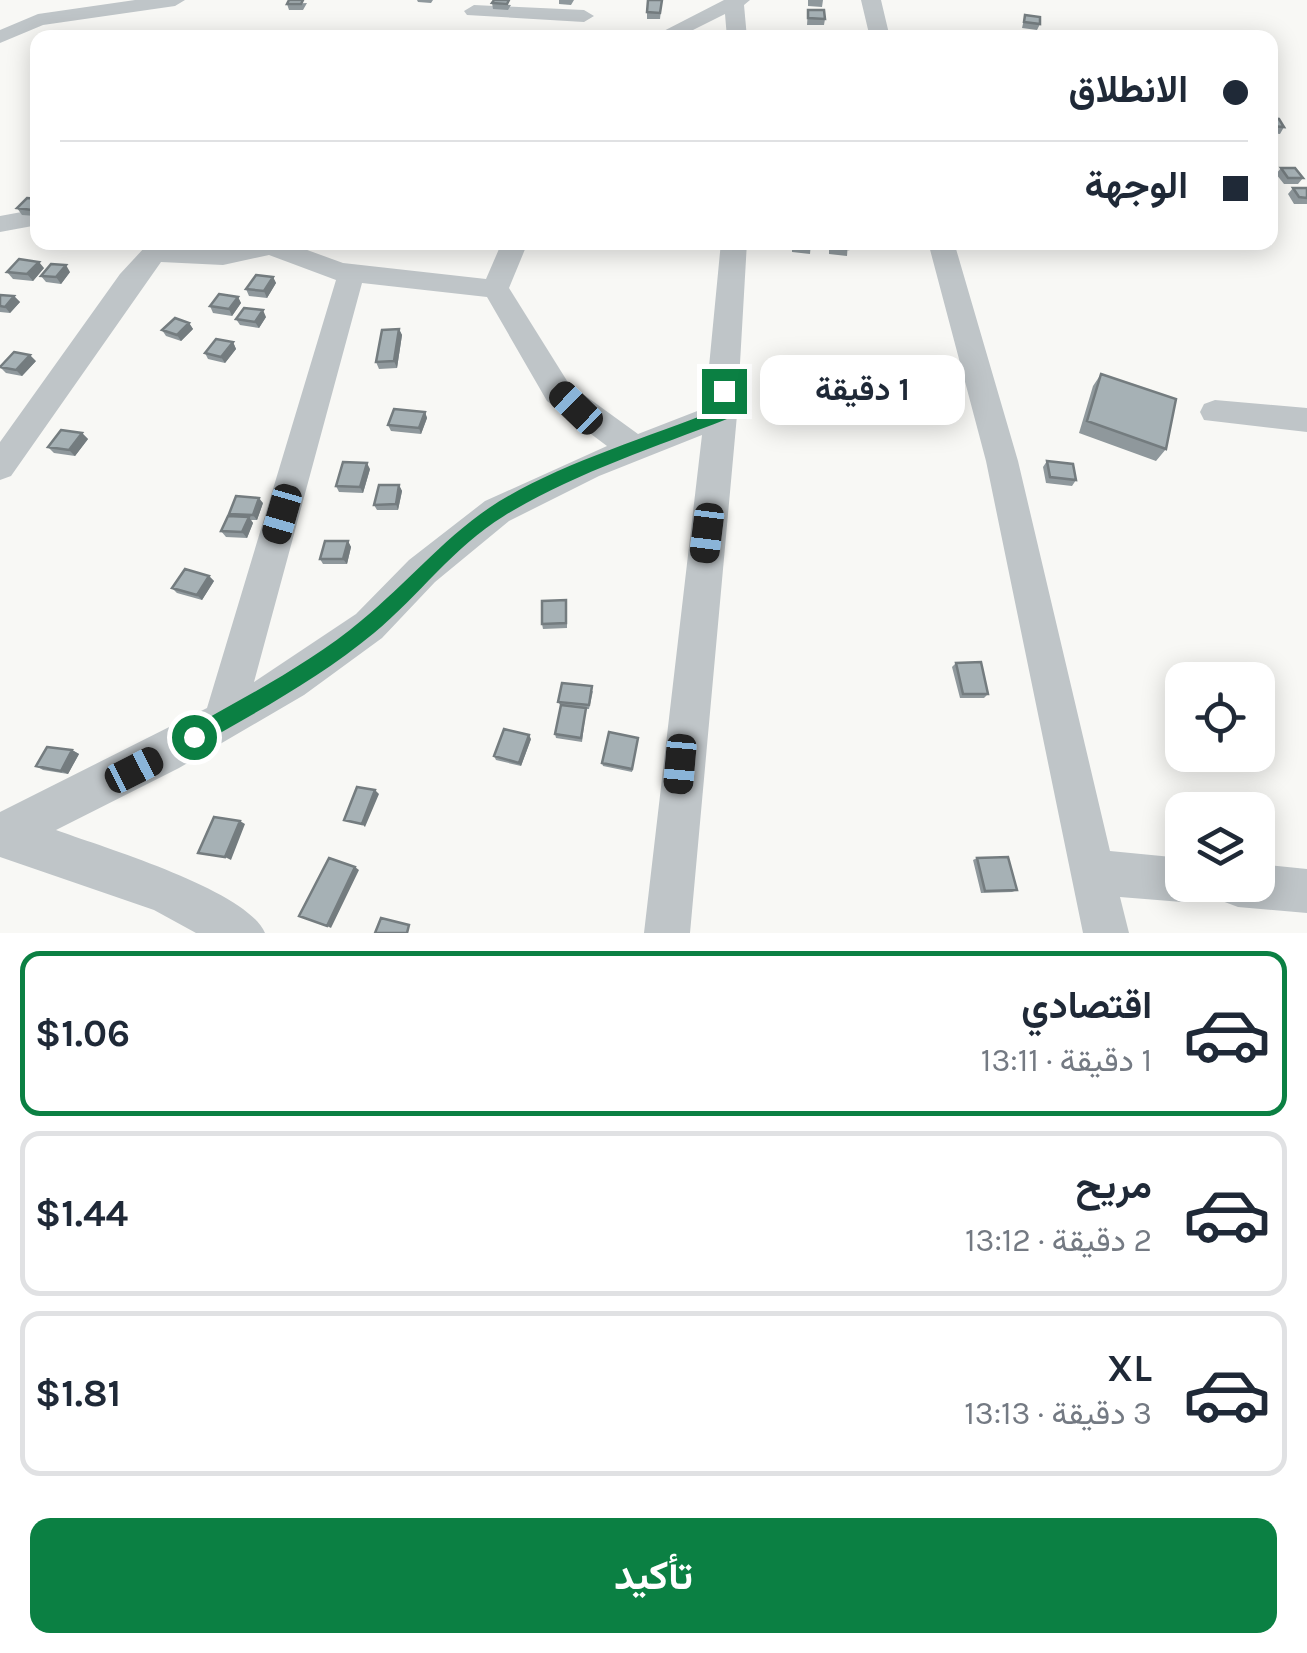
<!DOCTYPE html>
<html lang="ar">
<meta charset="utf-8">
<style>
:root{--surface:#fff;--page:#f6f6f7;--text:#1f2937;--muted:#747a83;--line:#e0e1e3;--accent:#0b8043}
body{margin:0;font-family:Karla,Vazirmatn,sans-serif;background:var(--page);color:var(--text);direction:rtl;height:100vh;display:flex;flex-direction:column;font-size:38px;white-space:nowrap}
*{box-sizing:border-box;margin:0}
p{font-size:32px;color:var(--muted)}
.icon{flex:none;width:55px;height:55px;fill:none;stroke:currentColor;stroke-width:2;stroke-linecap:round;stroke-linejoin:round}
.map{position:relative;height:933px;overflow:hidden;direction:ltr}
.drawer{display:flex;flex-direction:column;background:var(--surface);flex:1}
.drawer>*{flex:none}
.hud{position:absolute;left:30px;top:30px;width:1248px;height:220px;border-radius:20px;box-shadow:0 5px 25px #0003;direction:rtl;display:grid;align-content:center;height:220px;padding:0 30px;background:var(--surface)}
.tools{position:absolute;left:1165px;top:662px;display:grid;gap:20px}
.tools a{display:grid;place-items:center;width:110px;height:110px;border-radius:20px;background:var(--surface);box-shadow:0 5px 25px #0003;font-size:50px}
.end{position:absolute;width:45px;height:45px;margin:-22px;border:12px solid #0b8043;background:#fff;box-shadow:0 0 0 5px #fff}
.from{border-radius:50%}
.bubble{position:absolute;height:70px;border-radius:20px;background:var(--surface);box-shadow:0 5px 25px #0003;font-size:32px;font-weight:700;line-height:70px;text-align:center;direction:rtl}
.car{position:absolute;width:30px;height:60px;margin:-30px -15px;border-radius:12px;box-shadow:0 0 8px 2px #0007;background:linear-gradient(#222 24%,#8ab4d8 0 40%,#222 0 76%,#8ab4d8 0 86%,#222 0)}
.hud b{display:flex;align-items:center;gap:35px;height:95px;font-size:38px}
.hud b+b{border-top:2px solid var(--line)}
.hud i{width:25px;height:25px;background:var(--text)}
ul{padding:18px 0 0;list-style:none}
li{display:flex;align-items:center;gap:30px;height:165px;margin:0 20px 15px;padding:0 10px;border:5px solid var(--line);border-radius:20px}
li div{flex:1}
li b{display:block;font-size:38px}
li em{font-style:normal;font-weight:700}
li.on{border-color:var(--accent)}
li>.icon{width:90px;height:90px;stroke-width:1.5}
.action{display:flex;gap:20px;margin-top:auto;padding:20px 30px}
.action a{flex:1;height:115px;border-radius:20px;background:var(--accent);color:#fff;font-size:40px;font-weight:700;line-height:115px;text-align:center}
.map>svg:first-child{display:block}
</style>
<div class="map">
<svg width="1307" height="933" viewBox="0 0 1307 933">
<rect width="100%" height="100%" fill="#f8f8f5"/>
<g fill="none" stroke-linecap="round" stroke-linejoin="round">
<path fill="#bfc5c8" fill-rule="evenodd" d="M135,0H185L175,6L43,25L0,43V30L38,14Z
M724,0H750L744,5L747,38H727L725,14L677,38H650Z
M861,0H881L890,38H870Z
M474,5L584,10L594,16L584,22L467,15L464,11Z
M38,209V225L0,232V216Z
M246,242H302L299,247L343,263L486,279L502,242H528L509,288L569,384L638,434L705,408L721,242H747L737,415L690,933H644L702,435L599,476L509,521L435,582L382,638L304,695L179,768L56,830C102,847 247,890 265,933H196L154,910L0,857V812L207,708L336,280L269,255L223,265L161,262L11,476L0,480V442L120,274L145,247H223ZM362,283L487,297L547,401L607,446L485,501L409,560L356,614L254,682Z
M928,242H954L1018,461L1110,851L1182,858V885H1202L1198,896L1182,902L1120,897L1129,933H1083L986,461Z
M1215,400L1307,408V432L1204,420L1200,412L1204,404Z
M1258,864L1307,869V913L1238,907L1222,901L1216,885H1258Z"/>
</g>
<path fill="#8f989c" d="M417,0H433L431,3L418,2Z
M559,0H574L571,5L559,4Z
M662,0L660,19H647V12Z
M808,0H823L822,7L808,6Z
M307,3L303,10H289L287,4Z
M492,3L511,5L508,10L493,9Z
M808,10L825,19L824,25H807Z
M1025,15L1040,24L1037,30L1022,28Z
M1270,118L1284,127L1280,134L1270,133Z
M1281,168L1303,178L1298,184H1284L1276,174Z
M1293,188H1307V204H1294L1288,194Z
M27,198L36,216L22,215L17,208Z
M482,242H501L500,245H483Z
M792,242H811L810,254L792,252Z
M829,242H848L847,256L829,254Z
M44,268L33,281L13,279L7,272Z
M70,272L61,284L46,282L41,276Z
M273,277L276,283L267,298L249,296L246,289Z
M0,295L14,296L20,302L10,313L0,312Z
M238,297L241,303L232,316L213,313L210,306Z
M266,317L259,328L240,325L236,319Z
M189,323L193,329L181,341L166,336L162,330Z
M399,329L402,335L397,368L379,369L376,362Z
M233,342L236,349L225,363L208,359L205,353Z
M36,361L22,376L6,373L0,367Z
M1101,374L1166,449L1156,461L1079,433L1093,386Z
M425,412L427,418L421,434L391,431L388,425Z
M82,433L88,439L75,456L54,453L48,447Z
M1047,461L1076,480L1072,486L1046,483L1043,467Z
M370,469L363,493L339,492L336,486Z
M399,485L402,491L398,510H377L374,505Z
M263,503L257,520H251L253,523L247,538L226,537L221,531L230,516L229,514Z
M348,541L351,547L347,564H323L320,559Z
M209,576L214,581L202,600L177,593L172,588Z
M567,605V628L543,629L542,624Z
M956,663L988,694L984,698H960L952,667Z
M593,691L589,709H586L582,742L556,738L555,734L561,706L558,702Z
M638,738L632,772L603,766L602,763Z
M531,739L521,766L496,760L494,756Z
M72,750L79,754L68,774L43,770L36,766Z
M977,858L1017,890L1012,892L981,893L973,860Z"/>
<path fill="#747c7f" d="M38,203V215L36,216L32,210Z
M39,262L44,268L33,281L27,274Z
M66,265L70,272L61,284L56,277Z
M273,277L276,283L267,298L264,291Z
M14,296L20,302L10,313L5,307Z
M238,297L241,303L232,316L229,309Z
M263,310L266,317L259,328L255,322Z
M189,323L193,329L181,341L177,335Z
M399,329L402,335L397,368L394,361Z
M233,342L236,349L225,363L221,357Z
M30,355L36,361L22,376L16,370Z
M425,412L427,418L421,434L419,428Z
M82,433L88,439L75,456L69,450Z
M367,463L370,469L363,493L360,487Z
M399,485L402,491L398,510L396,504Z
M259,498L263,503L257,520L253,515Z
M249,517L253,523L247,538L242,532Z
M348,541L351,547L347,564L343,559Z
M209,576L214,581L202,600L197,595Z
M529,735L531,739L521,766L519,763Z
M72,750L79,754L68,774L61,771Z
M375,790L379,794L365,827L362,824Z
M240,821L245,824L231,860L225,857Z
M355,867L359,870L331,928L327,926Z"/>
<path fill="#a6b1b5" stroke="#747c7f" stroke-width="2.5" d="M289,0H303L301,4H287Z
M494,0H509L507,4L492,3Z
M648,0H662L660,13L647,12Z
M808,10H824L825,19L808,18Z
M1025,15L1040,17V24L1024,22Z
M1270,118L1279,119L1284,127L1270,126Z
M1281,168H1295L1303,178H1288Z
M1293,188H1307V198L1299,197Z
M27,198L38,199V203L32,210L17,208Z
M793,242H811V247L793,246Z
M830,242H848V249L830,248Z
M19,259L39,262L27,274L7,272Z
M51,264L66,265L56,277L41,276Z
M256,275L273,277L264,291L246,289Z
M219,294L238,297L229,309L210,306Z
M0,295L14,296L5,307L0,306Z
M244,308L263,310L255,322L236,319Z
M175,318L189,323L177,335L162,330Z
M399,329L394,361L376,362L382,330Z
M216,339L233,342L221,357L205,353Z
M14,352L30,355L16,370L0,367Z
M1101,374L1176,399L1166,449L1087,421Z
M394,409L425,412L419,428L388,425Z
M61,430L82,433L69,450L48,447Z
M1047,461L1073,464L1076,480L1050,477Z
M343,462L367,463L360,487L336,486Z
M379,485H399L396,504L374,505Z
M236,496L259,498L253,515L229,514Z
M228,516L249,517L242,532L221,531Z
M325,541H348L343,559H320Z
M185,569L209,576L197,595L172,588Z
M566,600V623L542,624V601Z
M981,662L988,694H963L956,663Z
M562,683L592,686L589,705L558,702Z
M561,705L586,708L581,738L555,734Z
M504,729L529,735L519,763L494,756Z
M609,732L638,738L632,769L602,763Z
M47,747L72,750L61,771L36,766Z
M357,787L375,790L362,824L344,820Z
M214,817L240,821L225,857L198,853Z
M1008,857L1017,890L985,891L977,858Z
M329,858L355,867L327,926L299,916Z
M381,918L409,925L407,933H375Z"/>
<path fill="#0b8043" d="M724,385L732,391L727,419C653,448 572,474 504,516C453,547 419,596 374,633C321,677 260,710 201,744H187V730C246,696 310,664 362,620C406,584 441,541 489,508C550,467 645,438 714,411L717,391Z"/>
</svg>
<div class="tools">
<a><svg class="icon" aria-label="locate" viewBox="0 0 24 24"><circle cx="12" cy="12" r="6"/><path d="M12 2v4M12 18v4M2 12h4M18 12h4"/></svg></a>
<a><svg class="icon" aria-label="layers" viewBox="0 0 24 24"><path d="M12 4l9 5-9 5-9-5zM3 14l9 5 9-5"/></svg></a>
</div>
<i class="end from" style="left:194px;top:737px"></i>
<i class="end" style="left:724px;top:391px"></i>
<div class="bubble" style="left:760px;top:355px;width:205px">1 دقيقة</div>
<i class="car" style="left:576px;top:408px;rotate:314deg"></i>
<i class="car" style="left:282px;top:514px;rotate:196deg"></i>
<i class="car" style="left:707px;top:533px;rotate:187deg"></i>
<i class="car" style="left:680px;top:764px;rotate:185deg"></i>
<i class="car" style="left:134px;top:770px;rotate:63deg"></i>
<div class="hud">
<b><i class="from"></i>الانطلاق</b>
<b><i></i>الوجهة</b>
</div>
</div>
<section class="drawer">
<ul>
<li class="on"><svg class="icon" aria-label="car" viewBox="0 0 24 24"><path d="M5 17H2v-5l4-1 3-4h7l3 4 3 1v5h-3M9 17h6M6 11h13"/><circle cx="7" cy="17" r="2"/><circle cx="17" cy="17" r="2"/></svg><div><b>اقتصادي</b><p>1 دقيقة · 13:11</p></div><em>$1.06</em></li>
<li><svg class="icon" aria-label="car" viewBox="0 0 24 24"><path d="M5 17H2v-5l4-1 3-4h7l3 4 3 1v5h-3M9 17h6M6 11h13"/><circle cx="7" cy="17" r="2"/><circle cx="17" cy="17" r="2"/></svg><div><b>مريح</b><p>2 دقيقة · 13:12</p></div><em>$1.44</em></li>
<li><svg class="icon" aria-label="car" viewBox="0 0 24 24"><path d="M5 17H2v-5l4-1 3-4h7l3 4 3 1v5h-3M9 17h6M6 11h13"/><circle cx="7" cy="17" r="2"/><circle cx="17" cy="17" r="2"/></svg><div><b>XL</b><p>3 دقيقة · 13:13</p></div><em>$1.81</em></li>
</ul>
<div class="action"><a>تأكيد</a></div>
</section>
